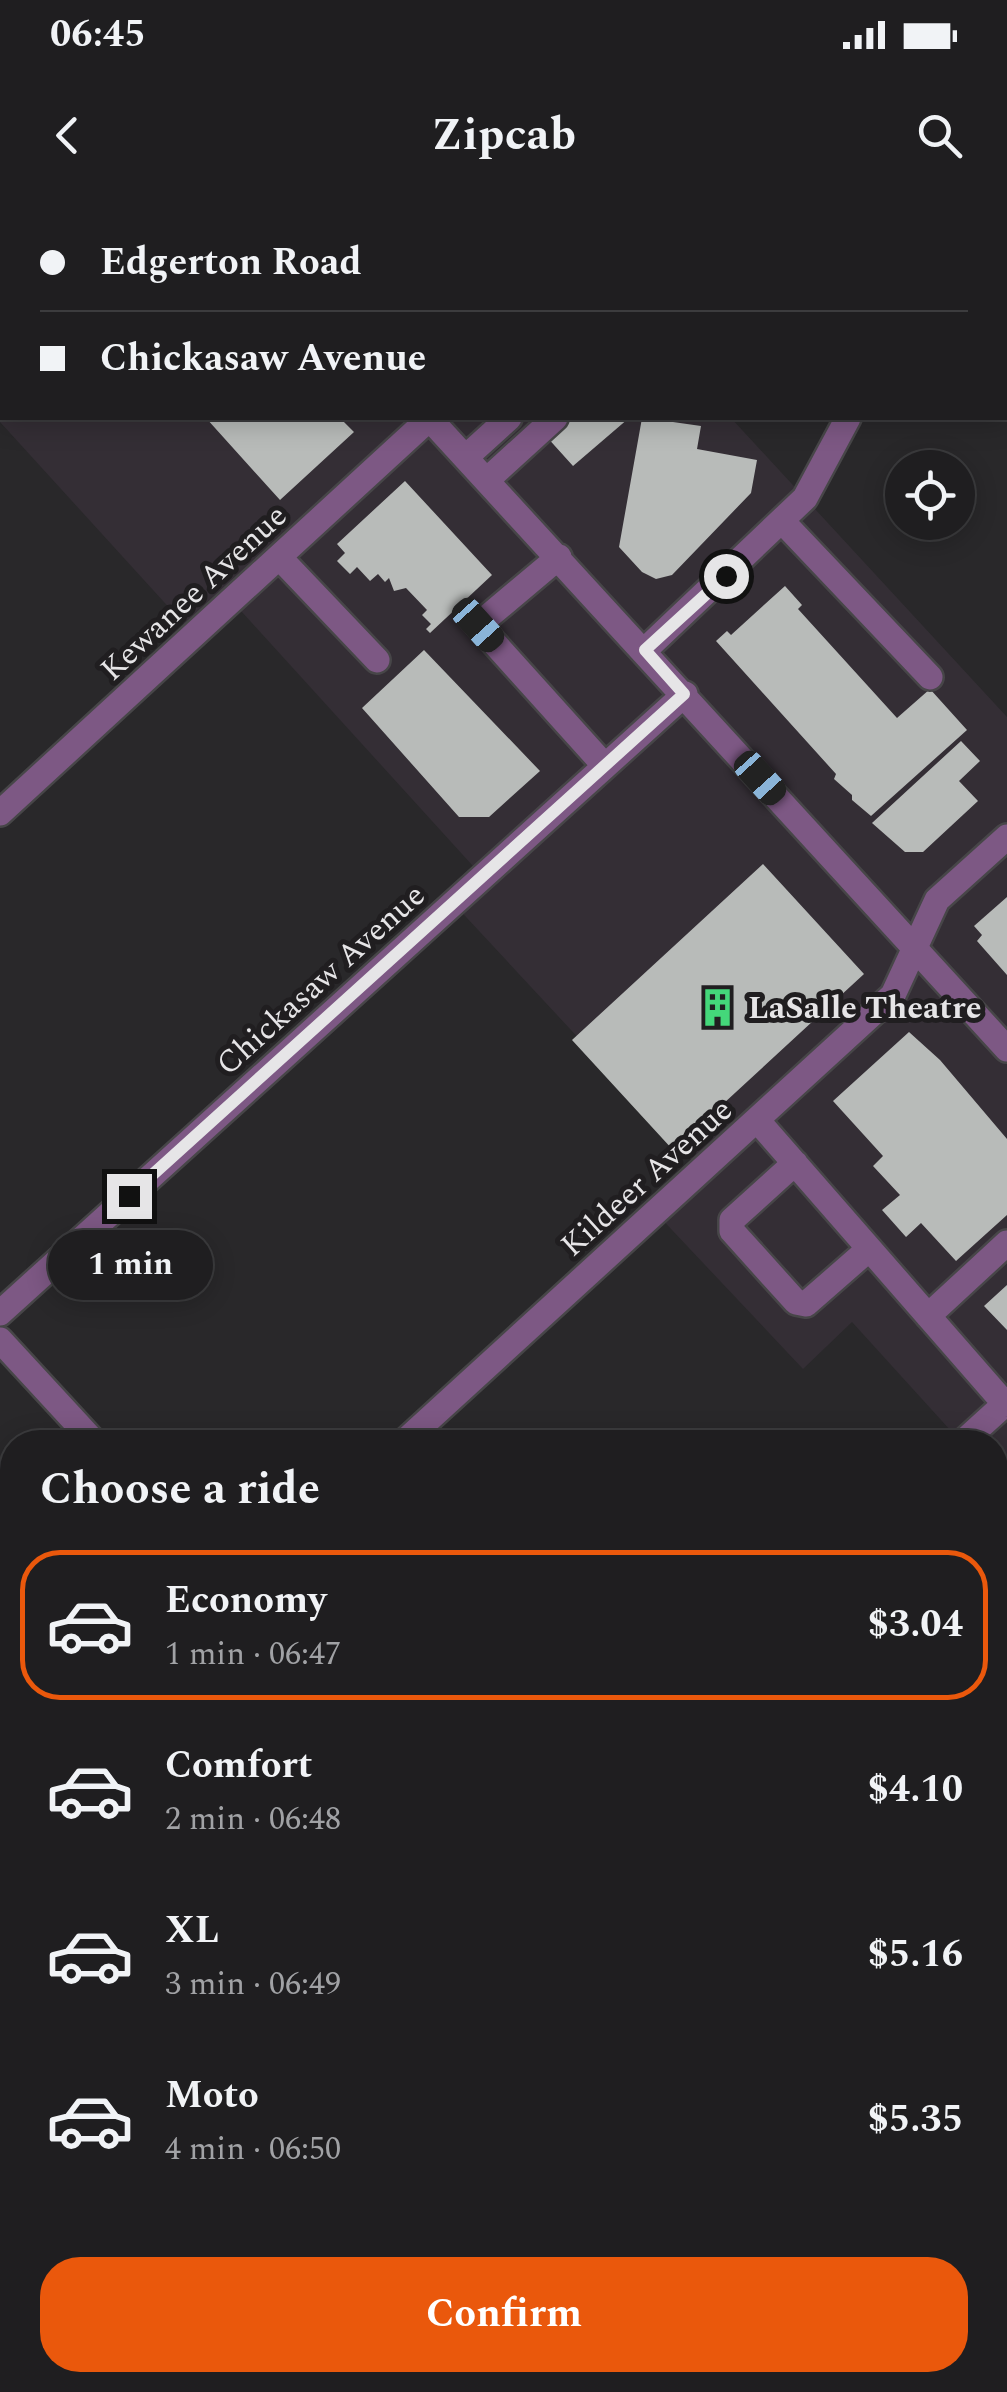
<!DOCTYPE html>
<meta charset="utf-8">
<style>
:root{--surface:#1f1e20;--page:#272729;--text:#f1f3f6;--muted:#a1a2a5;--line:#3c3c3e;--accent:#ea580c}
body{margin:0;font-family:Spectral,serif;background:var(--page);color:var(--text);height:100vh;display:flex;flex-direction:column;font-size:38px;white-space:nowrap}
*{box-sizing:border-box;margin:0}
p{font-size:32px;color:var(--muted)}
.icon{flex:none;width:55px;height:55px;fill:none;stroke:currentColor;stroke-width:2;stroke-linecap:round;stroke-linejoin:round}
.map{position:relative;flex:1;overflow:hidden}
.details{position:absolute;left:0px;top:1230px;width:1008px;height:962px;display:flex;flex-direction:column;background:var(--surface);border-radius:40px 40px 0 0;box-shadow:0 5px 25px #0003,0 0 0 2px var(--line)}
.details>*{flex:none}
.hud{position:absolute;left:0px;top:0px;width:1008px;height:220px;box-shadow:0 5px 25px #0003,0 0 0 2px var(--line);display:grid;align-content:center;height:220px;padding:0 40px;background:var(--surface)}
.controls{position:absolute;left:885px;top:250px;display:grid;gap:20px}
.controls a{display:grid;place-items:center;width:90px;height:90px;border-radius:50%;background:var(--surface);box-shadow:0 5px 25px #0003,0 0 0 2px var(--line);font-size:50px}
.end{position:absolute;width:45px;height:45px;margin:-22px;border:12px solid #e6e5e7;background:#111;box-shadow:0 0 0 5px #111}
.from{border-radius:50%}
.bubble{position:absolute;height:70px;border-radius:35px;background:var(--surface);box-shadow:0 5px 25px #0003,0 0 0 2px var(--line);font-size:32px;font-weight:700;line-height:70px;text-align:center}
.car{position:absolute;width:30px;height:60px;margin:-30px -15px;border-radius:12px;box-shadow:0 0 8px 2px #0007;background:linear-gradient(#222 24%,#8ab4d8 0 40%,#222 0 76%,#8ab4d8 0 86%,#222 0)}
.hud b{display:flex;align-items:center;gap:35px;height:95px;font-size:38px}
.hud b+b{border-top:2px solid var(--line)}
.hud i{width:25px;height:25px;background:var(--text)}
ul{padding:0;list-style:none}
li{display:flex;align-items:center;gap:30px;height:150px;margin:0 20px 15px;padding:0 20px;border:5px solid transparent;border-radius:40px}
li div{flex:1}
li b{display:block;font-size:38px}
li em{font-style:normal;font-weight:700}
li.current{border-color:var(--accent)}
li>.icon{width:90px;height:90px;stroke-width:1.5}
h2{padding:0 40px;font-size:45px;line-height:120px}
.primary-button{display:flex;gap:20px;margin-top:auto;padding:20px 40px}
.primary-button a{flex:1;height:115px;border-radius:40px;background:var(--accent);color:#fff;font-size:40px;font-weight:700;line-height:115px;text-align:center}
.status{display:flex;justify-content:space-between;align-items:center;height:70px;padding:0 50px;background:var(--surface);direction:ltr}
.status svg{height:28px;fill:currentColor}
header{display:flex;justify-content:space-between;align-items:center;height:130px;padding:0 40px;background:var(--surface);font-size:45px;font-weight:700}
.map>svg:first-child{display:block}
</style>
<div class="status"><b>06:45</b><svg viewBox="0 0 49 12"><path d="M0 12V9h3v3zM5 12V6h3v6zM10 12V3h3v9zM15 12V0h3v12zM26 1h20v11H26zM47 4h2v5h-2z"/></svg></div>
<header><svg class="icon" aria-label="back" viewBox="0 0 24 24"><path d="M15 5l-7 7 7 7"/></svg>Zipcab<svg class="icon" aria-label="search" viewBox="0 0 24 24"><circle cx="10" cy="10" r="6"/><path d="M15 15l6 6"/></svg></header>
<div class="map">
<svg width="1007" height="2192" viewBox="0 0 1007 2192">
<rect width="100%" height="100%" fill="#29282a"/>
<path fill="#342e35" d="M0,0H529L2,2V218H731L1007,517V1294L995,1281V1242H961L852,1122L803,1169L656,1013L701,970L453,703L482,676L232,401L194,435L0,222Z"/>
<path fill="#b8bbb9" d="M206,218H340L354,232L280,300Z
M564,218H629L573,266L545,235Z
M642,218H674L673,222L701,226L697,249L757,260L751,293L672,375L656,379L642,372L619,347Z
M405,281L492,375L430,433L426,429L431,424L422,415L427,410L406,388L394,391L389,378L385,382L378,374L370,381L357,367L350,374L337,361L345,353L337,344Z
M785,386L802,405L798,409L897,518L930,489L967,530L871,616L852,600V595L834,579L836,574L716,441L727,431L731,435Z
M424,450L540,571L489,617H459L362,508Z
M961,541L980,561L959,581L978,601L923,652H905L872,623Z
M763,664L864,774L673,950L572,840Z
M1007,697V775L977,741L982,735L974,726Z
M909,832L940,860L1007,939V1015L956,1061L921,1023L906,1037L882,1010L900,995L873,966L883,956L833,901Z
M1007,1085V1130L984,1106Z"/>
<g fill="none" stroke-linecap="round" stroke-linejoin="round">
<defs>
<path id="minor" d="M232,0L234,2
M100,2L103,0
M893,2V0
M0,94L2,92
M429,218L1007,849
M466,257L509,218
M487,280L555,218
M782,321L930,477
M279,357L377,460
M559,357L478,425L605,566
M645,450L805,298L848,218
M0,613L430,218
M757,920L1005,1204
M795,963L732,1020V1031L796,1102L806,1104L869,1049
M0,1113L685,494
M928,1116L1007,1043
M0,1140L94,1242
M404,1242L893,795L937,700L1007,637
M963,1242L1007,1202
M0,1615L12,1604
M995,1721L1007,1710
M0,2123L12,2111
M951,2180L962,2192
M486,2192L499,2180"/>
</defs>
<use href="#minor" stroke="#474648" stroke-width="30"/>
<use href="#minor" stroke="#7d5884" stroke-width="25"/>
</g>
<g fill="none" stroke-linecap="round" stroke-linejoin="round">
<path stroke="#e6e5e7" stroke-width="12" d="M129,996L684,494L645,450L726,376"/>
</g>
<defs>
<symbol id="building-bare" viewBox="-9 -9 18 18"><path d="M-4-6H4V6H1V3H-1V6H-4ZM-2.5-4.3h1.7v1.8h-1.7ZM.8-4.3h1.7v1.8H.8ZM-2.5-1h1.7V.8h-1.7ZM.8-1h1.7V.8H.8Z" fill="#44d77a" stroke="#201e20" stroke-width="2.5" paint-order="stroke"/></symbol>
</defs>
<g fill-rule="evenodd">
<use href="#building-bare" x="690" y="780" width="55" height="55"/>
</g>
<g text-anchor="middle" stroke-width="10" stroke-linejoin="round" paint-order="stroke">
<g font-size="32" fill="#e6e5e7" stroke="#201e20">
<text transform="translate(193 392) rotate(-43)" y="11">Kewanee Avenue</text>
<text transform="translate(320 779) rotate(-42)" y="11">Chickasaw Avenue</text>
<text transform="translate(646 977) rotate(-42)" y="11">Kildeer Avenue</text>
</g>
<g font-size="32" font-weight="bold" fill="#e6e5e7" stroke="#201e20" text-anchor="start">
<text x="748" y="818">LaSalle Theatre</text>
</g>
</g>
</svg>
<div class="controls">
<a><svg class="icon" aria-label="locate" viewBox="0 0 24 24"><circle cx="12" cy="12" r="6"/><path d="M12 2v4M12 18v4M2 12h4M18 12h4"/></svg></a>
</div>
<i class="end from" style="left:726px;top:376px"></i>
<i class="end" style="left:129px;top:996px"></i>
<div class="bubble" style="left:48px;top:1030px;width:165px">1 min</div>
<i class="car" style="left:478px;top:425px;rotate:138deg"></i>
<i class="car" style="left:760px;top:578px;rotate:138deg"></i>
<div class="hud">
<b><i class="from"></i>Edgerton Road</b>
<b><i></i>Chickasaw Avenue</b>
</div>
<section class="details">
<h2>Choose a ride</h2>
<ul>
<li class="current"><svg class="icon" aria-label="car" viewBox="0 0 24 24"><path d="M5 17H2v-5l4-1 3-4h7l3 4 3 1v5h-3M9 17h6M6 11h13"/><circle cx="7" cy="17" r="2"/><circle cx="17" cy="17" r="2"/></svg><div><b>Economy</b><p>1 min · 06:47</p></div><em>$3.04</em></li>
<li><svg class="icon" aria-label="car" viewBox="0 0 24 24"><path d="M5 17H2v-5l4-1 3-4h7l3 4 3 1v5h-3M9 17h6M6 11h13"/><circle cx="7" cy="17" r="2"/><circle cx="17" cy="17" r="2"/></svg><div><b>Comfort</b><p>2 min · 06:48</p></div><em>$4.10</em></li>
<li><svg class="icon" aria-label="car" viewBox="0 0 24 24"><path d="M5 17H2v-5l4-1 3-4h7l3 4 3 1v5h-3M9 17h6M6 11h13"/><circle cx="7" cy="17" r="2"/><circle cx="17" cy="17" r="2"/></svg><div><b>XL</b><p>3 min · 06:49</p></div><em>$5.16</em></li>
<li><svg class="icon" aria-label="car" viewBox="0 0 24 24"><path d="M5 17H2v-5l4-1 3-4h7l3 4 3 1v5h-3M9 17h6M6 11h13"/><circle cx="7" cy="17" r="2"/><circle cx="17" cy="17" r="2"/></svg><div><b>Moto</b><p>4 min · 06:50</p></div><em>$5.35</em></li>
</ul>
<div class="primary-button"><a>Confirm</a></div>
</section>
</div>
